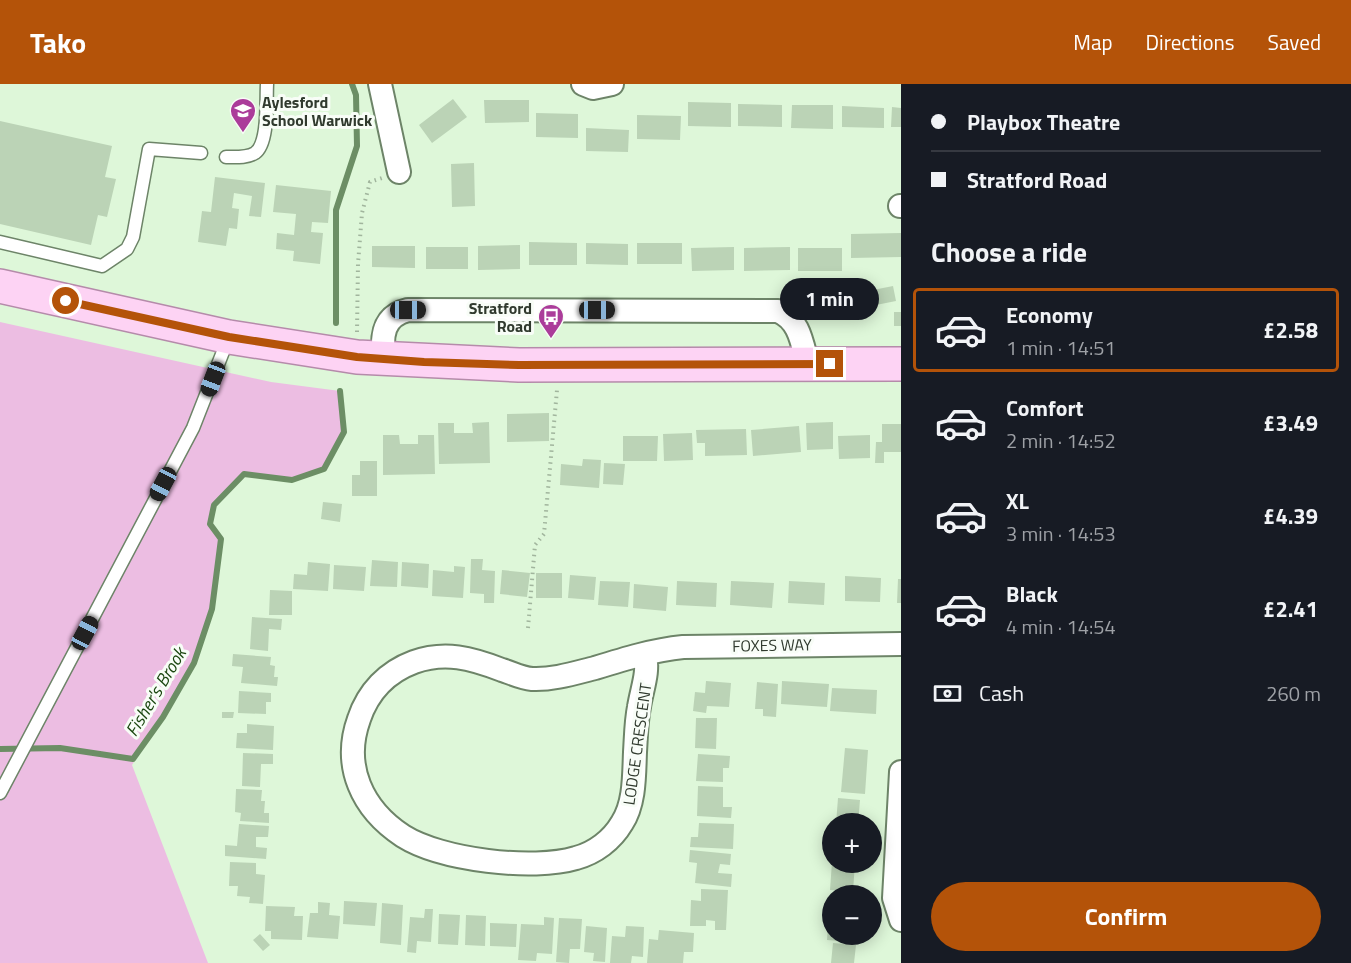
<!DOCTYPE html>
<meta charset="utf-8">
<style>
:root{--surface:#171b24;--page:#242831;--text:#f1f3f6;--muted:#9ea1a6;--line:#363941;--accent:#b45309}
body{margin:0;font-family:"Titillium Web",sans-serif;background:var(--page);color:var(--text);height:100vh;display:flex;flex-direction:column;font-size:22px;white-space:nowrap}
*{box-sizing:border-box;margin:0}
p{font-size:20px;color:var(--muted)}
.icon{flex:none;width:33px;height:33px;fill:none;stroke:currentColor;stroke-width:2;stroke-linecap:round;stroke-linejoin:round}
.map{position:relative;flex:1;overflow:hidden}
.sheet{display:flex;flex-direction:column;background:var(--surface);width:450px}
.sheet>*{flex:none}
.guide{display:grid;align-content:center;height:132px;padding:0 30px;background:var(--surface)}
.controls{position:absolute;left:822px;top:729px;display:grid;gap:12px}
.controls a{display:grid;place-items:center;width:60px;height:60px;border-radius:50%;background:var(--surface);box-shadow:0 3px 15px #0003;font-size:30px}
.end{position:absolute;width:27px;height:27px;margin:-14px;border:8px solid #b45309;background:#fff;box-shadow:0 0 0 3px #fff}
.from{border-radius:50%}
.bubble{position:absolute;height:42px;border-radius:21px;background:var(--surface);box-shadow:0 3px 15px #0003;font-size:20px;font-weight:700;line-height:42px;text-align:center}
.car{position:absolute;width:18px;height:36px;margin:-18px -9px;border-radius:8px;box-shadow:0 0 4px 2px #0007;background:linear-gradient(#222 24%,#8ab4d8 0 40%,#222 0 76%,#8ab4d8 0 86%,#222 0)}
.guide b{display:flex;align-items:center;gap:21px;height:57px;font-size:22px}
.guide b+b{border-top:2px solid var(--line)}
.guide i{width:15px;height:15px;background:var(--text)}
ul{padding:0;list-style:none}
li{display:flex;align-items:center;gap:18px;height:84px;margin:0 12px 9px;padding:0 18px;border:3px solid transparent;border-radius:6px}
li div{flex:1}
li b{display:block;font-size:22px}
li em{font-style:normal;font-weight:700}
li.selected{border-color:var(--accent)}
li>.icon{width:54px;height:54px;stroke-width:1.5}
h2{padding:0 30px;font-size:27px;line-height:72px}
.pay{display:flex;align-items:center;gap:15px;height:66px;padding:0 30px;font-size:22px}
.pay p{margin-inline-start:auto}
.action{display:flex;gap:12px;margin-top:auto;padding:12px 30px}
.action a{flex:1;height:69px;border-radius:36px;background:var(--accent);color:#fff;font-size:24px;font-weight:700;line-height:69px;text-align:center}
header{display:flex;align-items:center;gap:36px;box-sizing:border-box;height:84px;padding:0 30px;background:var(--accent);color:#fff}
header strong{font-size:28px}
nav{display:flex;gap:33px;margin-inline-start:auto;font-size:21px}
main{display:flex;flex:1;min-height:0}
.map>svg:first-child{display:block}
</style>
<header>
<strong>Tako</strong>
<nav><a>Map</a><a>Directions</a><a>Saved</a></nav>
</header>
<main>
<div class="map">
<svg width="901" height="879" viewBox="0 0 901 879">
<rect width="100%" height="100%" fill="#def7d9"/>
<path fill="#ecbde2" d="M0,238L271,298L340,307L344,348L324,385L292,396L244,390L214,421L210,440L221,455L214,518L194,579L132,681L208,879H0Z"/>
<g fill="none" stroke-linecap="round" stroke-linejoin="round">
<path stroke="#6c8e65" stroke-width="6" d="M336,239V126L357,62L356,11L352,0
M0,665L60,664L133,675L163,633L194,579L212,525L221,455L210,440L214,421L244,390L292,396L324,385L344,348L340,307"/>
</g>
<path fill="#bbd3b6" d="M453,15L467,33L432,59L419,41Z
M484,16H529V38L485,39Z
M688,18L731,19V43L688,42Z
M738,20L782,21V43L738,42Z
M792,21H833V45L791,44Z
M842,22L884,24V44L842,43Z
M892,23L901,24V43H891Z
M536,29L578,30V54L536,53Z
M637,31L681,32L680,56L637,55Z
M0,37L112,62L105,93L116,95L107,133L98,131L91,161L0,140Z
M586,44L629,46L628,68L586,67Z
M474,79L475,122L452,123L451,80Z
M215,93L265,99L261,133L249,132L252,112L234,109L232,124L239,125L237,145L229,144L226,162L198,158L202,127L211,128Z
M276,101L331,107L328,139L312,138L311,148L323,149L320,180L293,177L294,167L276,165L277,149L294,151L296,130L273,128Z
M901,149V173L851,174V150Z
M529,158L577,159V181H529Z
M586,159L628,160V181L586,180Z
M637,159H682V180H637Z
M520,161V185L478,186V162Z
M372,162H415V184L372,183Z
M426,163H468V185H426Z
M734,163V186L692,187L691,164Z
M790,163V186L744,187V164Z
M798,164H842V187H798Z
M893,202L896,217L876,221L873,206Z
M894,228H901V242H894Z
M549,329V357L507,358V330Z
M489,338L490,379L439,380L438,339H454V349H473L472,339Z
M833,338V365L807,366L806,339Z
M882,340H901V368H884V379H875L876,358H882Z
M799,342L801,368L753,372L751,346Z
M746,345L747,371L705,372V359H697L696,346Z
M692,349L693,376L664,377L663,350Z
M383,351H399L400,360H418V351H434L435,390L383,391Z
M870,351V374L839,375L838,352Z
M623,352H658L657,377H623Z
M583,375L601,376L599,404L560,401L561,380L582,382Z
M360,377H377V412H352V391H360Z
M604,379L625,380L623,401L603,400Z
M323,418L342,420L340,438L321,435Z
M471,475H483L482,486L495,487L494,519H484V510L470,509Z
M372,476L398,478L397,503L370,502Z
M308,478L330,480L328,507L293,505L294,490L307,491Z
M402,478L429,480L428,504L401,502Z
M334,481L366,483L364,507L333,505Z
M454,482L465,483L463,514L432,512L433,486L454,488Z
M502,486L530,489L527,513L500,510Z
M536,489H562V514H536Z
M570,491L596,493L594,516L568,514Z
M845,492L881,494L880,518L845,517Z
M898,495H901V519H897Z
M600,497L630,498L628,523L598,521Z
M677,497L717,499L716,523L676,521Z
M731,497L774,499L772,524L730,521Z
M789,497L825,499L824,521L788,519Z
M634,500L668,503L666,527L633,524Z
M270,506L292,507V531H269Z
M252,533L282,535L281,546L269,545L268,567L250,565Z
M233,570L271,573L270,581L275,582L274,593H278L277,602L241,599L243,583L232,582Z
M706,597L731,599L729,623L707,622L706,629L693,627L695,608L705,609Z
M782,597L829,600L827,623L781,620Z
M757,598L778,600L776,633L763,632V625H755Z
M832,604L877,606L876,630L830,627Z
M239,607L271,609V618H266V630L238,629Z
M222,628H234L233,634H222Z
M696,634H717L716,665L695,664Z
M247,640L274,642L273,666L236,664L237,649H247Z
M845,664L868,666L865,710L841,708Z
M243,669L273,670V680H261L260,703L242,702Z
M698,670L730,672L729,684H723V698L696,697Z
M698,702L723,703V723H732L731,734L697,732Z
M236,705L262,706L261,717H265L264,729H269V739L240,737L241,729L235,728Z
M838,714L860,716L858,740H836Z
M699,739L734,740L733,765L690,763L691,753H698Z
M239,740L269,742L268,753H256V763L267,764L266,775L225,772V761L237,762Z
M690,766L731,770L730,781L720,780L718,789L732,790L731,803L695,799L697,779L689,778Z
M230,778L256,779V790L265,791L263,820L249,819L250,813L237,812L238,802H229Z
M832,778H855L853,808L830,806Z
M701,805L728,806L726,846H715V837L706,836V842H690L691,816L701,817Z
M830,811H832V850H850V858L827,856Z
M344,817L377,819L375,842L343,840Z
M318,818L330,819L329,831L340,832L338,855L307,853L310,829H318Z
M382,819L403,821L401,861L380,859Z
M266,822L295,823L294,832H303L302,856L271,855V847H265Z
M425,825H433L431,858L417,857L416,869L407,868L410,833L424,834Z
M439,830L460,831L458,861L438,860Z
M466,831L486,832L485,862L465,861Z
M544,833L554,834L552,870L537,869L536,877L518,876L521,840L544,841Z
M559,834L582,835L580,865H570L569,879L556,878Z
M490,839L517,840L516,863L490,862Z
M586,842L607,844L605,878L593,877L594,869L584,868Z
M626,842L644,843L643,873L632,872L631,879H610L612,852L625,853Z
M659,846L694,849L693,868H684L683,879H647L649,855L658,856Z
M260,850L270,861L263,867L253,856Z
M833,859L856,861L854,879H831Z"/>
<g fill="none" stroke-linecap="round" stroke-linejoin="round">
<defs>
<path id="service" d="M226,73C235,73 247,74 255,69C269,59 266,17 267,0
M0,158L102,182L127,165L133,153L149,65L201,69
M0,709L193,344L228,255"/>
<path id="minor" d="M380,0L399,88
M583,0L593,4L612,0
M900,122H901
M384,274C381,252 383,232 408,226L778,227C800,236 802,260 808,281
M645,570C649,589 642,604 639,623C636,638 636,653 635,668C634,691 635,719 622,739C612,756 595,769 576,774C533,787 441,776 403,752C362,725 342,682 359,635C368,608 387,588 414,578C445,567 471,574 502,586C512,589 521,594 532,595C553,596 575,589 595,584C624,575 653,566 683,563L901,560
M901,688L894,814L901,836"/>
<path id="primary" d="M0,202L229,253L357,273L519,281L901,280"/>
</defs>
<use href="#service" stroke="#6d8468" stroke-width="15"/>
<use href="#minor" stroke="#6d8468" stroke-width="26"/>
<use href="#primary" stroke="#b58baa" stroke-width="36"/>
<path stroke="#a1b59d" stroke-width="4" stroke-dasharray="1.5 4.5" stroke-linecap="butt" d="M357,248L358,180L362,129L370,98L382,94
M528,544L535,461L544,450L557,306"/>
<use href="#service" stroke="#fff" stroke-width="12"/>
<use href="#minor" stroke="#fff" stroke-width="22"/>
<use href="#primary" stroke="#fdd3f4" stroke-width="33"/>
</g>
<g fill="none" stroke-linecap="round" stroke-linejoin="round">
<path stroke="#b45309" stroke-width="8" d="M66,217L229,253L357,273L424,278L519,281L830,280"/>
</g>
<defs>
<symbol id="school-pin" viewBox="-11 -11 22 30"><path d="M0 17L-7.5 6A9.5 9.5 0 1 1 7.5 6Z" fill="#ab3c9a" stroke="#f8fdf7"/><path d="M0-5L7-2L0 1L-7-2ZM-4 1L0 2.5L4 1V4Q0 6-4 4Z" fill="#fff"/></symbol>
<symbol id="bus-pin" viewBox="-11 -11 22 30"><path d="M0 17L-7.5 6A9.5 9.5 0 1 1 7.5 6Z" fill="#ab3c9a" stroke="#f8fdf7"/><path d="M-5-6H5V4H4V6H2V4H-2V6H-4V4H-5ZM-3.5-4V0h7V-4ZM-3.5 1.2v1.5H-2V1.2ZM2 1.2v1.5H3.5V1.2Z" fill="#fff"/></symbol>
</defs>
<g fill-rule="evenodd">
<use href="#school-pin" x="228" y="12" width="30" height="40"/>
<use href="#bus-pin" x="536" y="218" width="30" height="40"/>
</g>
<g text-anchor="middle" stroke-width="6" stroke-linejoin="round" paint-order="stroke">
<g font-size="16" font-weight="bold" fill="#303a2e" stroke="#f8fdf7" text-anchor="start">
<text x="262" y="24">Aylesford<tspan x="262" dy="18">School Warwick</tspan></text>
<text x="532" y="230" text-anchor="end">Stratford<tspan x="532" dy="18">Road</tspan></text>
</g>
<g font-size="16" fill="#303a2e" stroke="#f8fdf7">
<text transform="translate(772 561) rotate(-1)" y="6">FOXES WAY</text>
<text transform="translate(637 660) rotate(-82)" y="6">LODGE CRESCENT</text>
</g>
<g font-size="18" font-style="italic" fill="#1c4711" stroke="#f8fdf7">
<text transform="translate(156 608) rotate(-59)" y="6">Fisher's Brook</text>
</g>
</g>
</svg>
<div class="controls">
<a>+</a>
<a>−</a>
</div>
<i class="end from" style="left:66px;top:217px"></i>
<i class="end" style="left:830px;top:280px"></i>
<div class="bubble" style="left:780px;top:194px;width:99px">1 min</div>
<i class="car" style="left:408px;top:226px;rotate:90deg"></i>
<i class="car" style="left:597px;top:226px;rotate:90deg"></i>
<i class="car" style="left:213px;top:295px;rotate:201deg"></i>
<i class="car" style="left:163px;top:400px;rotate:208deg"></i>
<i class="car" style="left:85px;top:549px;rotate:28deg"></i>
</div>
<section class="sheet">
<div class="guide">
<b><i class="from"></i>Playbox Theatre</b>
<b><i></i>Stratford Road</b>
</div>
<h2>Choose a ride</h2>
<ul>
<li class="selected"><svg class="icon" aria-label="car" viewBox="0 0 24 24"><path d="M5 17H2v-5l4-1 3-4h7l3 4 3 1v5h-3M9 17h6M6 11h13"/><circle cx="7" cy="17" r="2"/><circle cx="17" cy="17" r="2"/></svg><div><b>Economy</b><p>1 min · 14:51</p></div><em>£2.58</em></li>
<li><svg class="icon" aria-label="car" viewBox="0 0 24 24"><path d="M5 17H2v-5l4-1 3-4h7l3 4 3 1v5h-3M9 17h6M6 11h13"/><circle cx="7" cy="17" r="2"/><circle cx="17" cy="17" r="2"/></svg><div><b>Comfort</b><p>2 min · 14:52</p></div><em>£3.49</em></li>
<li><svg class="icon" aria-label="car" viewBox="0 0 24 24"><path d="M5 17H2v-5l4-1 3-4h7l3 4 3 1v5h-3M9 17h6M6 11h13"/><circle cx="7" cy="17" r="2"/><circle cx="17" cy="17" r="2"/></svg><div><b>XL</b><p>3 min · 14:53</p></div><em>£4.39</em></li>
<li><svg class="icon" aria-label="car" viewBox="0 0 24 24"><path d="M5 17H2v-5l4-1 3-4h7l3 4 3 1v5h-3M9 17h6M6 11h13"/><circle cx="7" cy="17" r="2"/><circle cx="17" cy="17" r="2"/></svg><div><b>Black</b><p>4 min · 14:54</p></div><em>£2.41</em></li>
</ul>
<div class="pay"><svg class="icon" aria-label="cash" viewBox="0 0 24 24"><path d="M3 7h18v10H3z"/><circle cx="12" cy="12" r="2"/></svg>Cash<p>260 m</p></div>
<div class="action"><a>Confirm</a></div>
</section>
</main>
